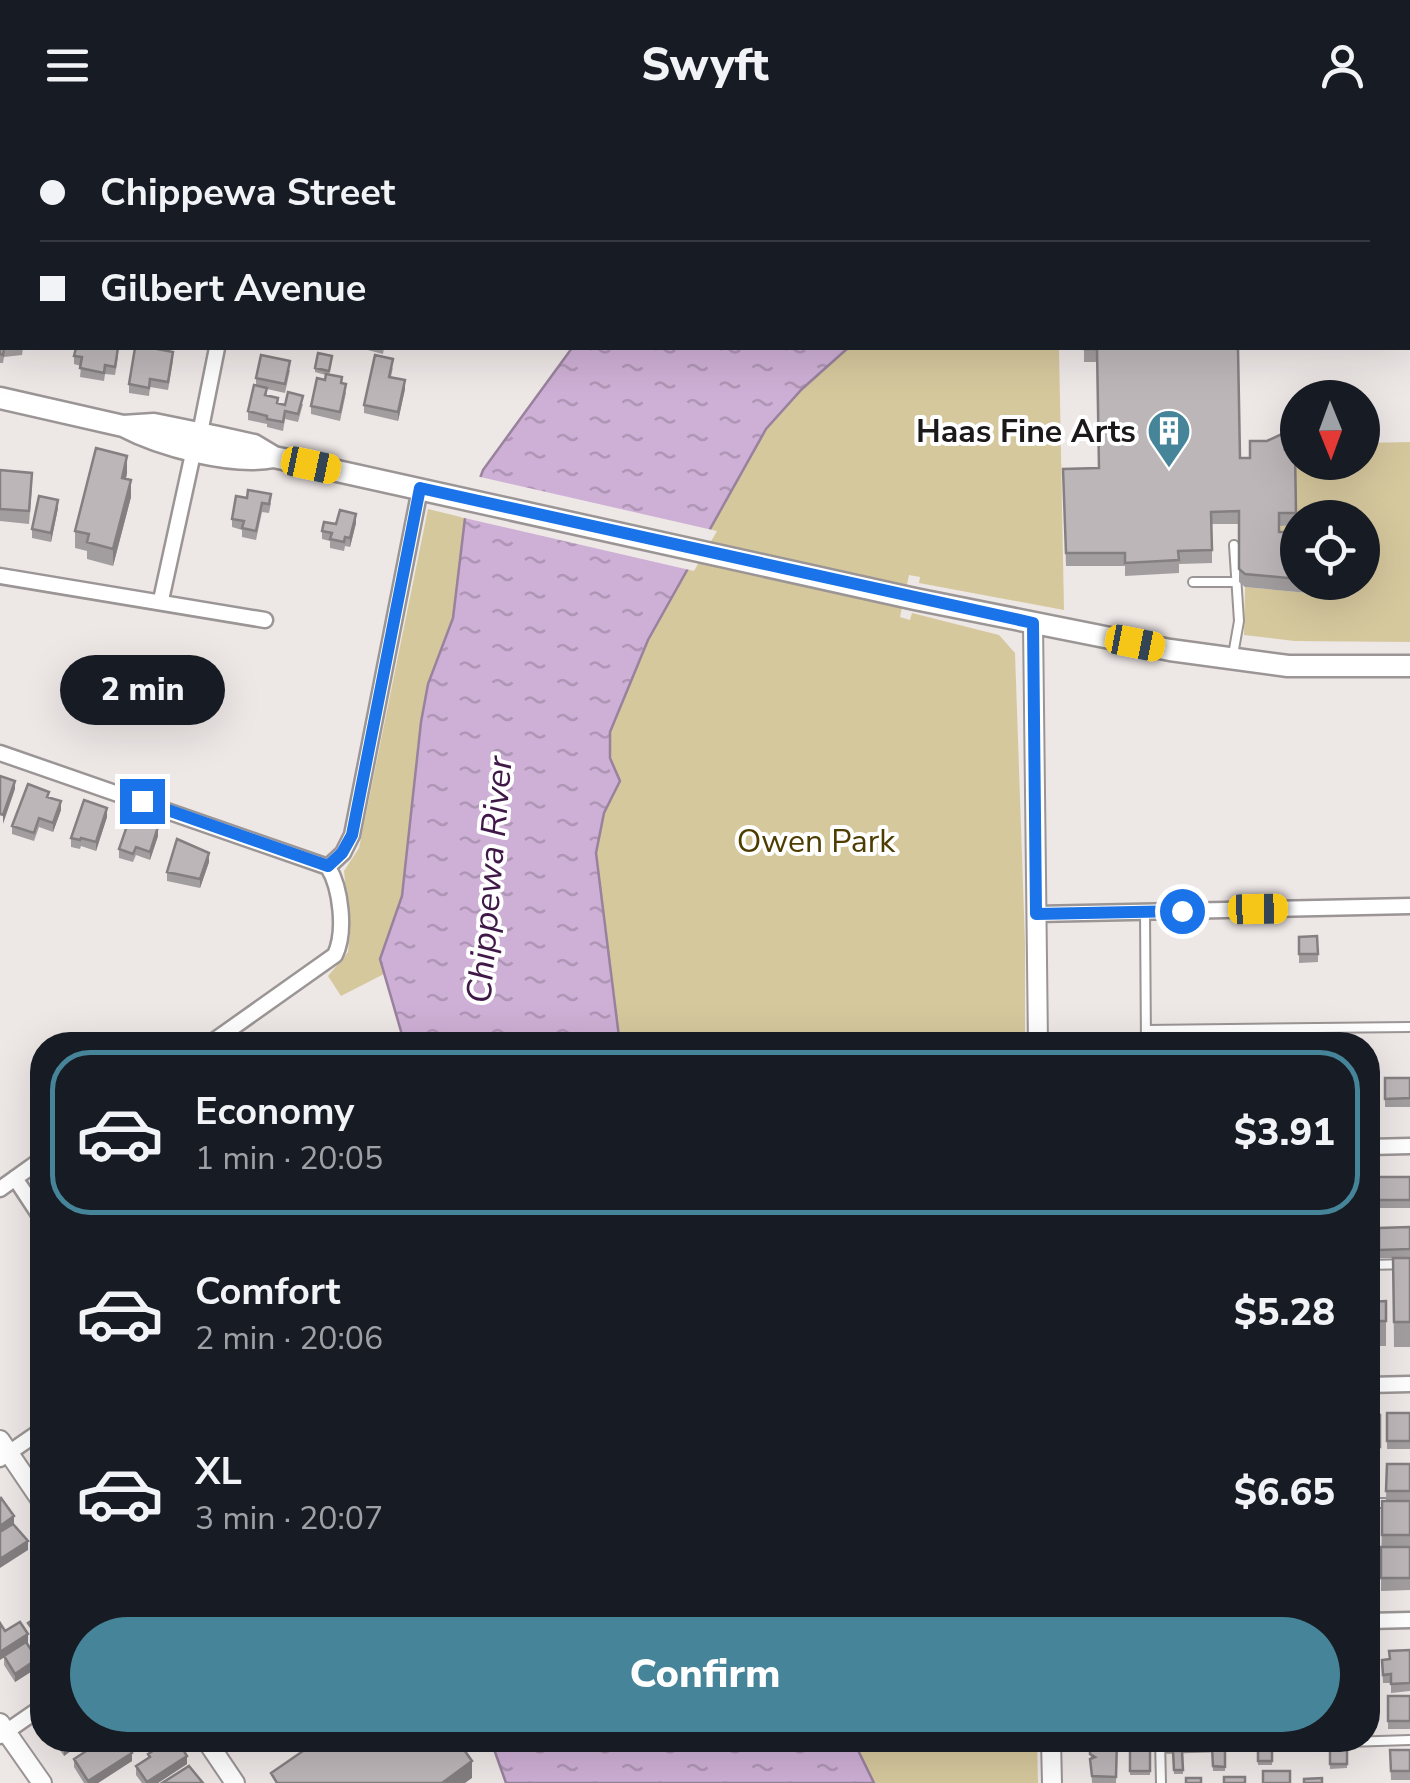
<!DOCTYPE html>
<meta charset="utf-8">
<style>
:root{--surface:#171b24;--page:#242831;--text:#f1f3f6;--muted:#9ea1a6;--line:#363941;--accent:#468599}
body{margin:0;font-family:"Nunito Sans",sans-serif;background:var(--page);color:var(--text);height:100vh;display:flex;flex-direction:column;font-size:38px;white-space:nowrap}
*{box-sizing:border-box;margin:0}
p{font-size:32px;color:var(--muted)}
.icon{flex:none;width:55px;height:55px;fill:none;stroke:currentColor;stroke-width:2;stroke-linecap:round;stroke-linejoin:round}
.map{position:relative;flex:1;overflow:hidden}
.sheet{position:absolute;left:30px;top:902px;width:1350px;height:720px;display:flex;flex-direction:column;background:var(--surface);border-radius:40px;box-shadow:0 10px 40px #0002}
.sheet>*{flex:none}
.guide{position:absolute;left:0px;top:0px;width:1410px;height:220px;box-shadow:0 10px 40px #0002;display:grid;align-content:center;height:220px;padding:0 40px;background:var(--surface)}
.needle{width:65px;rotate:179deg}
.controls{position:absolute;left:1280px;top:250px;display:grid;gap:20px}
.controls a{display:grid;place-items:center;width:100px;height:100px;border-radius:50%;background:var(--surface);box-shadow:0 10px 40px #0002;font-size:50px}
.end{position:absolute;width:45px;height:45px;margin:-22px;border:12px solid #1a73e8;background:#fff;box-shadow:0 0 0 5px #fff}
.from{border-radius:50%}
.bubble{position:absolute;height:70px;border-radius:35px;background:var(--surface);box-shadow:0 10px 40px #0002;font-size:32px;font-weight:800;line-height:70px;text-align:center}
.car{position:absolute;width:30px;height:60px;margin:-30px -15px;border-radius:12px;box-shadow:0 0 8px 2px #0007;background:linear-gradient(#f5c518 24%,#345 0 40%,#f5c518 0 76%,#345 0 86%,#f5c518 0)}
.guide b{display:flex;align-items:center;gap:35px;height:95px;font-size:38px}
.guide b+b{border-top:2px solid var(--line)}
.guide i{width:25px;height:25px;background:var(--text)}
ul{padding:18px 0 0;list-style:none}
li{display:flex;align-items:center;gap:30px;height:165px;margin:0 20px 15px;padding:0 20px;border:5px solid transparent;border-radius:40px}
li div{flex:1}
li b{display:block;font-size:38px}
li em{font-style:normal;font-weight:800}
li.selected{border-color:var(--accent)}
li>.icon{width:90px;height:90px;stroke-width:1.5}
.primary-button{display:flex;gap:20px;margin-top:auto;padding:20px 40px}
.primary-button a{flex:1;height:115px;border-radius:60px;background:var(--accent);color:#fff;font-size:40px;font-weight:800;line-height:115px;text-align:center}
header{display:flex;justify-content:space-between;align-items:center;height:130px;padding:0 40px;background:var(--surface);font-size:45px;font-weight:800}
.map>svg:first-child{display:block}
</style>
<header><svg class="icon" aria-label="menu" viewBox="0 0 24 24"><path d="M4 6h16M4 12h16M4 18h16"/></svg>Swyft<svg class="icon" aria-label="person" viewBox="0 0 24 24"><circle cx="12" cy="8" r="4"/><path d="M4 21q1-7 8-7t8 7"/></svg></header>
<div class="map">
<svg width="1410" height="1653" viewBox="0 0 1410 1653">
<defs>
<pattern id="water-ripples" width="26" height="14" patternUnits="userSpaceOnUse" patternTransform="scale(2.5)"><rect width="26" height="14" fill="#ceafd5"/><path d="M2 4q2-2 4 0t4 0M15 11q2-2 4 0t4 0" fill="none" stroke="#b096b6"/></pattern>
</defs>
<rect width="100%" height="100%" fill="#ede7e6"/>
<path fill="#d6c89d" d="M848,218H1059L1064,480L919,453L920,447L909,445L900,487L910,490L912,483L999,505L1015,523L1025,813V915H620L596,723L604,683L620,651L610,628V602L648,510L766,299L802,259Z
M1410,312V512L1294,511L1244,505L1245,457L1308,463V453L1362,452V388H1298L1297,415H1279L1286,315L1297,314L1298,332H1362L1363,313Z
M428,379L465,388L453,488L428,554L421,592L402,766L380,829L384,844L341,866L328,846L348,822L350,802L344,741L359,718Z
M853,1610H1037L1038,1653H874Z"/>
<path fill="url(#water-ripples)" stroke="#98829d" stroke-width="2.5" d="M729,0H1410V72L1408,2H727Z
M572,218H848L802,259L766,299L648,510L610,602V628L620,651L604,683L596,723L620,915H405L380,829L402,766L421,592L428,554L453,488L465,388L483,340Z
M500,1610H853L874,1653H506L495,1622Z"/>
<path fill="#ede7e6" d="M476,346L717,401L694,441L460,387Z"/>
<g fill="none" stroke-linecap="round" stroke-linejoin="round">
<defs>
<path id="service" d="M1193,452H1235
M1233,525L1239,491L1234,415
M1145,782L1146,915
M1146,900L1410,897
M1368,1135L1410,1134
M1368,1373H1388
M1160,1610L1161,1653
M1160,1618L1410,1610"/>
<path id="minor" d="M274,0V2
M257,2L259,0
M200,303L217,218
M0,446L265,490
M161,470L194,319
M0,623L328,737
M328,737L343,723L352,705L420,359
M1036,784L1410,776
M208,915L335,825C346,802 341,758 328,737
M1368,1017L1410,1016
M15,1048L42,1089
M0,1059L42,1029
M1368,1255L1410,1254
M0,1329L42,1300
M1368,1491L1410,1490
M0,1606L42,1577"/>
<path id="tertiary" d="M1033,493L1038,915
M0,1310L42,1372
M0,1593L42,1653
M206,1610L235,1653
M1051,1610L1052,1653"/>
<path id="secondary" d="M0,268L123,296L154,294L218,307L254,315L274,327L915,469L1170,520L1288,536H1410
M123,296C161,316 232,335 274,327"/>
</defs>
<use href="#service" stroke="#9b9595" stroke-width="12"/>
<use href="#minor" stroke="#9b9595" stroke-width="19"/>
<use href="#tertiary" stroke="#9b9595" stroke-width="22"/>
<use href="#secondary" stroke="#9b9595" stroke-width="25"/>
<use href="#service" stroke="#fff" stroke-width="8"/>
<use href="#minor" stroke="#fff" stroke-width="14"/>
<use href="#tertiary" stroke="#fff" stroke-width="18"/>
<use href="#secondary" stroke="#fff" stroke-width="20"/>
</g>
<path fill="#a29d9e" d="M0,186L2,218H23L22,225L4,227L3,233H0Z
M159,218V220L173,231L168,260L150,257L149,266L129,263V254Z
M360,218H384L383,224Z
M1084,218H1238L1240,328H1250L1286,320L1295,321L1296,395L1279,396V402H1298V452H1308V463L1245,457L1239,452V394H1212V433L1179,434V443L1125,446V436H1066L1063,339L1099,338L1097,232H1084Z
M74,226L118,227L115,245L105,244L104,251L80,247L81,236L74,234Z
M332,231L329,244L342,253L346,263L340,291L311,284V276L325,250L326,245L315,242V238Z
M393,237L391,247L405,259L398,291L364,283V275Z
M290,240L285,263L267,259V266L278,273L285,275L303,274L298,292L285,289L283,301L267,297V294L248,290V281L256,255V248Z
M0,340L32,356L29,394L0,391Z
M127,343L126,349L131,367L113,436L87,429V421L75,418V401Z
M236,366L271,373L269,383L262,382L256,410L242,407V400L232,397V389Z
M58,378L51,412L32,408V399Z
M356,393L350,417L345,416L344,421L330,418V411L322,409V401L336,394Z
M49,667L61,680L53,702L39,697L34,711L12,704V696Z
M107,687L96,721L81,716L80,719L71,717V708Z
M158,706L150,730L136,725L133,732L119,728V719Z
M209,732L200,758L167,751V742Z
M1299,807L1318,824V832L1299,833Z
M1385,948H1410V977H1385Z
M1374,1047H1410V1078H1374Z
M1410,1097V1217H1394L1393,1128H1402H1379V1098Z
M1386,1171V1216H1368V1172Z
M1387,1283H1410V1319H1387Z
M1368,1285H1380V1325H1368Z
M1387,1334H1410V1370H1386Z
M1382,1371H1410V1460L1381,1461Z
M42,1460V1487L34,1475V1466Z
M5,1501L28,1513L27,1514L37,1538L15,1552L4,1535Z
M1410,1520V1561L1391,1563V1553H1383L1382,1530L1390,1529Z
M1388,1566H1410V1599H1388Z
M53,1610H97L84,1619L80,1614L64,1626Z
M1117,1610L1116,1653H1092L1090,1611Z
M1258,1614H1272V1635H1258Z
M1347,1615V1638L1330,1639V1616Z
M1212,1617H1225V1641H1213Z
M1130,1619H1150V1645H1130Z
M1390,1620H1410V1650H1391Z
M1173,1621H1182L1183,1644H1174Z
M148,1624L187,1634L158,1653H142L136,1645V1636L148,1628Z
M74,1629L132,1631L98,1653H84L74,1637Z"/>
<path fill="#847f81" d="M405,250V259L398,291V282Z
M127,326V343L122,365V348Z
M131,350V367L113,436V419Z
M58,370V378L51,412V403Z
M356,384V393L350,417V408Z
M15,651V659L3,694V685Z
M61,671V680L53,702V693Z
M107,678V687L96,721V712Z
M158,697V706L150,730V722Z
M209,723V732L200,758V749Z
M14,1386V1395L0,1405V1396Z
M28,1411V1420L0,1438V1429Z
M28,1504V1513L0,1530V1522Z
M37,1529V1538L15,1552V1544Z
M74,1610H80V1614L64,1626V1617Z
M84,1610H97L84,1619Z
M132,1623V1631L98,1653H88V1651Z
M187,1626V1634L158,1653H147Z
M472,1631V1648L465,1653H442Z"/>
<path fill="#bcb6b8" stroke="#847f81" stroke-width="2.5" d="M321,0H331L342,2H321Z
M0,58H2V82H0Z
M0,109H2V143H0Z
M0,186L2,187V218H8H4L3,225L0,224Z
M76,218H118L115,237L105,235L104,243L80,238L82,227L74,226Z
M135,218H158L157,219L173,222L168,252L150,249L149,258L129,254Z
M1084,218H1238L1240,328H1250V311H1267L1286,302L1285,320L1295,321L1296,383H1279V402H1298V449L1245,444L1239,439V381L1211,382L1212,420L1178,421L1179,430L1125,433V423H1066L1063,339L1099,338L1097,219H1084Z
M318,223L332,226L329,241L315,238Z
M261,225L290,231L285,254L256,248Z
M375,225L393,229L389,247L405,250L398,282L364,275Z
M326,244L342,247L341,253L346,254L340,282L311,276L317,248L325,250Z
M254,255L267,258L265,265L278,268L277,273L285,275L288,262L303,266L298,284L285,281L283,292L267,289V286L248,281Z
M96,318L127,326L122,348L131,350L113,419L87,412L89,404L75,401Z
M0,340L32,343L29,381L0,379Z
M248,360L271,364L269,374L262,373L256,401L242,398L244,391L232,389L236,366L247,368Z
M39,366L58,370L51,403L32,399Z
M340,380L356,384L350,408L345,407L344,412L330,409L332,403L322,401L324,392L336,394Z
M0,646L15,651L3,685L0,684Z
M28,654L49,662L47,667L61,671L53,693L39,688L34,703L12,696Z
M84,670L107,678L96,712L81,708L80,710L71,708Z
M130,687L158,697L150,722L136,717L133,724L119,719Z
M177,709L209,723L200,749L167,742Z
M1317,806L1318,824H1299V807Z
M1188,905V915H1166V906Z
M1385,948H1410V968L1385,969Z
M1374,1047H1410V1070H1374Z
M1410,1097V1119L1379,1120V1098Z
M1393,1128H1410V1192H1394Z
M1386,1171V1191H1368V1172Z
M1387,1283H1410V1311H1387Z
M1368,1285H1380V1317H1368Z
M1387,1334H1410V1361H1386Z
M1,1368L14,1386L0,1396V1369Z
M1382,1371H1410V1405H1382Z
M13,1394L28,1411L0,1429V1402Z
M1381,1417H1410V1448H1381Z
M42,1460V1479L34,1466Z
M38,1486L42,1492V1502L37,1506L28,1493Z
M20,1492L28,1504L0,1522V1493L5,1501Z
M26,1512L37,1529L15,1544L4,1526Z
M1410,1520V1553L1391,1554V1544L1383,1545L1382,1530L1390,1529L1389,1521Z
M1388,1566H1410V1591H1388Z
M59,1610H74L64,1617Z
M103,1610H123L132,1623L88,1651L74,1629Z
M170,1610H177L187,1626L147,1652L136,1636L150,1627L148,1624Z
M319,1610H367L371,1616L379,1610H457L472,1631L442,1653H277L271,1643Z
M1117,1610L1116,1647L1092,1646L1090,1629L1095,1627L1090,1624V1611Z
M1258,1614H1272V1631H1258Z
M1347,1615V1634H1330V1616Z
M1212,1617H1225V1637L1213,1636Z
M1130,1619H1150V1641H1130Z
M1390,1620H1410V1641H1391Z
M1173,1621H1182L1183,1640H1174Z
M189,1636L203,1653H162Z
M1263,1641H1290V1653H1263Z
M1224,1647H1245V1653H1224Z
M1186,1648H1201V1653H1186Z
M1322,1648V1653H1304V1649Z"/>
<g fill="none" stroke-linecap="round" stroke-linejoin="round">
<path stroke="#1a73e8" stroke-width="12" d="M142,671L328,736L342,723L352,705L420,358L1033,493L1036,784L1182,781"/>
</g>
<defs>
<symbol id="building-pin" viewBox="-11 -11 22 30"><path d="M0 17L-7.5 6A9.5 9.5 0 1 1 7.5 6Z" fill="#468599" stroke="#fff"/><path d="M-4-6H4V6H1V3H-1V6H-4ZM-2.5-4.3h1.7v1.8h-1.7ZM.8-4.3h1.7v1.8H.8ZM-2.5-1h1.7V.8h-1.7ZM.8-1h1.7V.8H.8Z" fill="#fff"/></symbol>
</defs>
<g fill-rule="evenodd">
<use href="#building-pin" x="1144" y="276" width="50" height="68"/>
</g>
<g text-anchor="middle" stroke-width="8" stroke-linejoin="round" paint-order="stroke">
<g font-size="32" font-weight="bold" fill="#1b1919" stroke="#fff" text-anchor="end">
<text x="1136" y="312">Haas Fine Arts</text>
</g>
<g font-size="32" fill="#4d3d01" stroke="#fff">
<text x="816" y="722">Owen Park</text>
</g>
<g font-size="35" font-style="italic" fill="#3f1847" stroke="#fff">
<text transform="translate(489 750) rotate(-85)" y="12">Chippewa River</text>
</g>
</g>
</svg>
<div class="controls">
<a><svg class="needle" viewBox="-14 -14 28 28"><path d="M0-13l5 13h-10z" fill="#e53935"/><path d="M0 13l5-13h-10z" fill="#9ea1a6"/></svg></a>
<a><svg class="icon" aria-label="locate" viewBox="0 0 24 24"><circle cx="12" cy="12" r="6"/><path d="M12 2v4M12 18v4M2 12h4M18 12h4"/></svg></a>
</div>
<i class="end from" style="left:1182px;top:781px"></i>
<i class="end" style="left:142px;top:671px"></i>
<div class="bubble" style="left:60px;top:525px;width:165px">2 min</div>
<i class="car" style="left:311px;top:335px;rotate:102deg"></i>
<i class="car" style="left:1135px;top:513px;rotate:101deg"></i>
<i class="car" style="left:1258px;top:779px;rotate:89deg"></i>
<div class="guide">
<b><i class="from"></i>Chippewa Street</b>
<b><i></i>Gilbert Avenue</b>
</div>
<section class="sheet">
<ul>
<li class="selected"><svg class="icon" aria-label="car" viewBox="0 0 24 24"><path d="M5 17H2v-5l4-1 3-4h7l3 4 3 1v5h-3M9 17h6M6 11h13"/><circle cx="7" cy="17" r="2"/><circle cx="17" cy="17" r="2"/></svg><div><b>Economy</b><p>1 min · 20:05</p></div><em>$3.91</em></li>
<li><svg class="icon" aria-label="car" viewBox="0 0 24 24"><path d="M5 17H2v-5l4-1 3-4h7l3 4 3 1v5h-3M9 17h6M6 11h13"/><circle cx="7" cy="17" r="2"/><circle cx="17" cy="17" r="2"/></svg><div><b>Comfort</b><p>2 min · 20:06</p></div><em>$5.28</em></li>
<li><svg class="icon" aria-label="car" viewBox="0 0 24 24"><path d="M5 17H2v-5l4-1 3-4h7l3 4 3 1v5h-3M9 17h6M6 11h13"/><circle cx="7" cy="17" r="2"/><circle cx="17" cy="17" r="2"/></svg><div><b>XL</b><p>3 min · 20:07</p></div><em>$6.65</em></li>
</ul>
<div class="primary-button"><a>Confirm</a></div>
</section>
</div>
